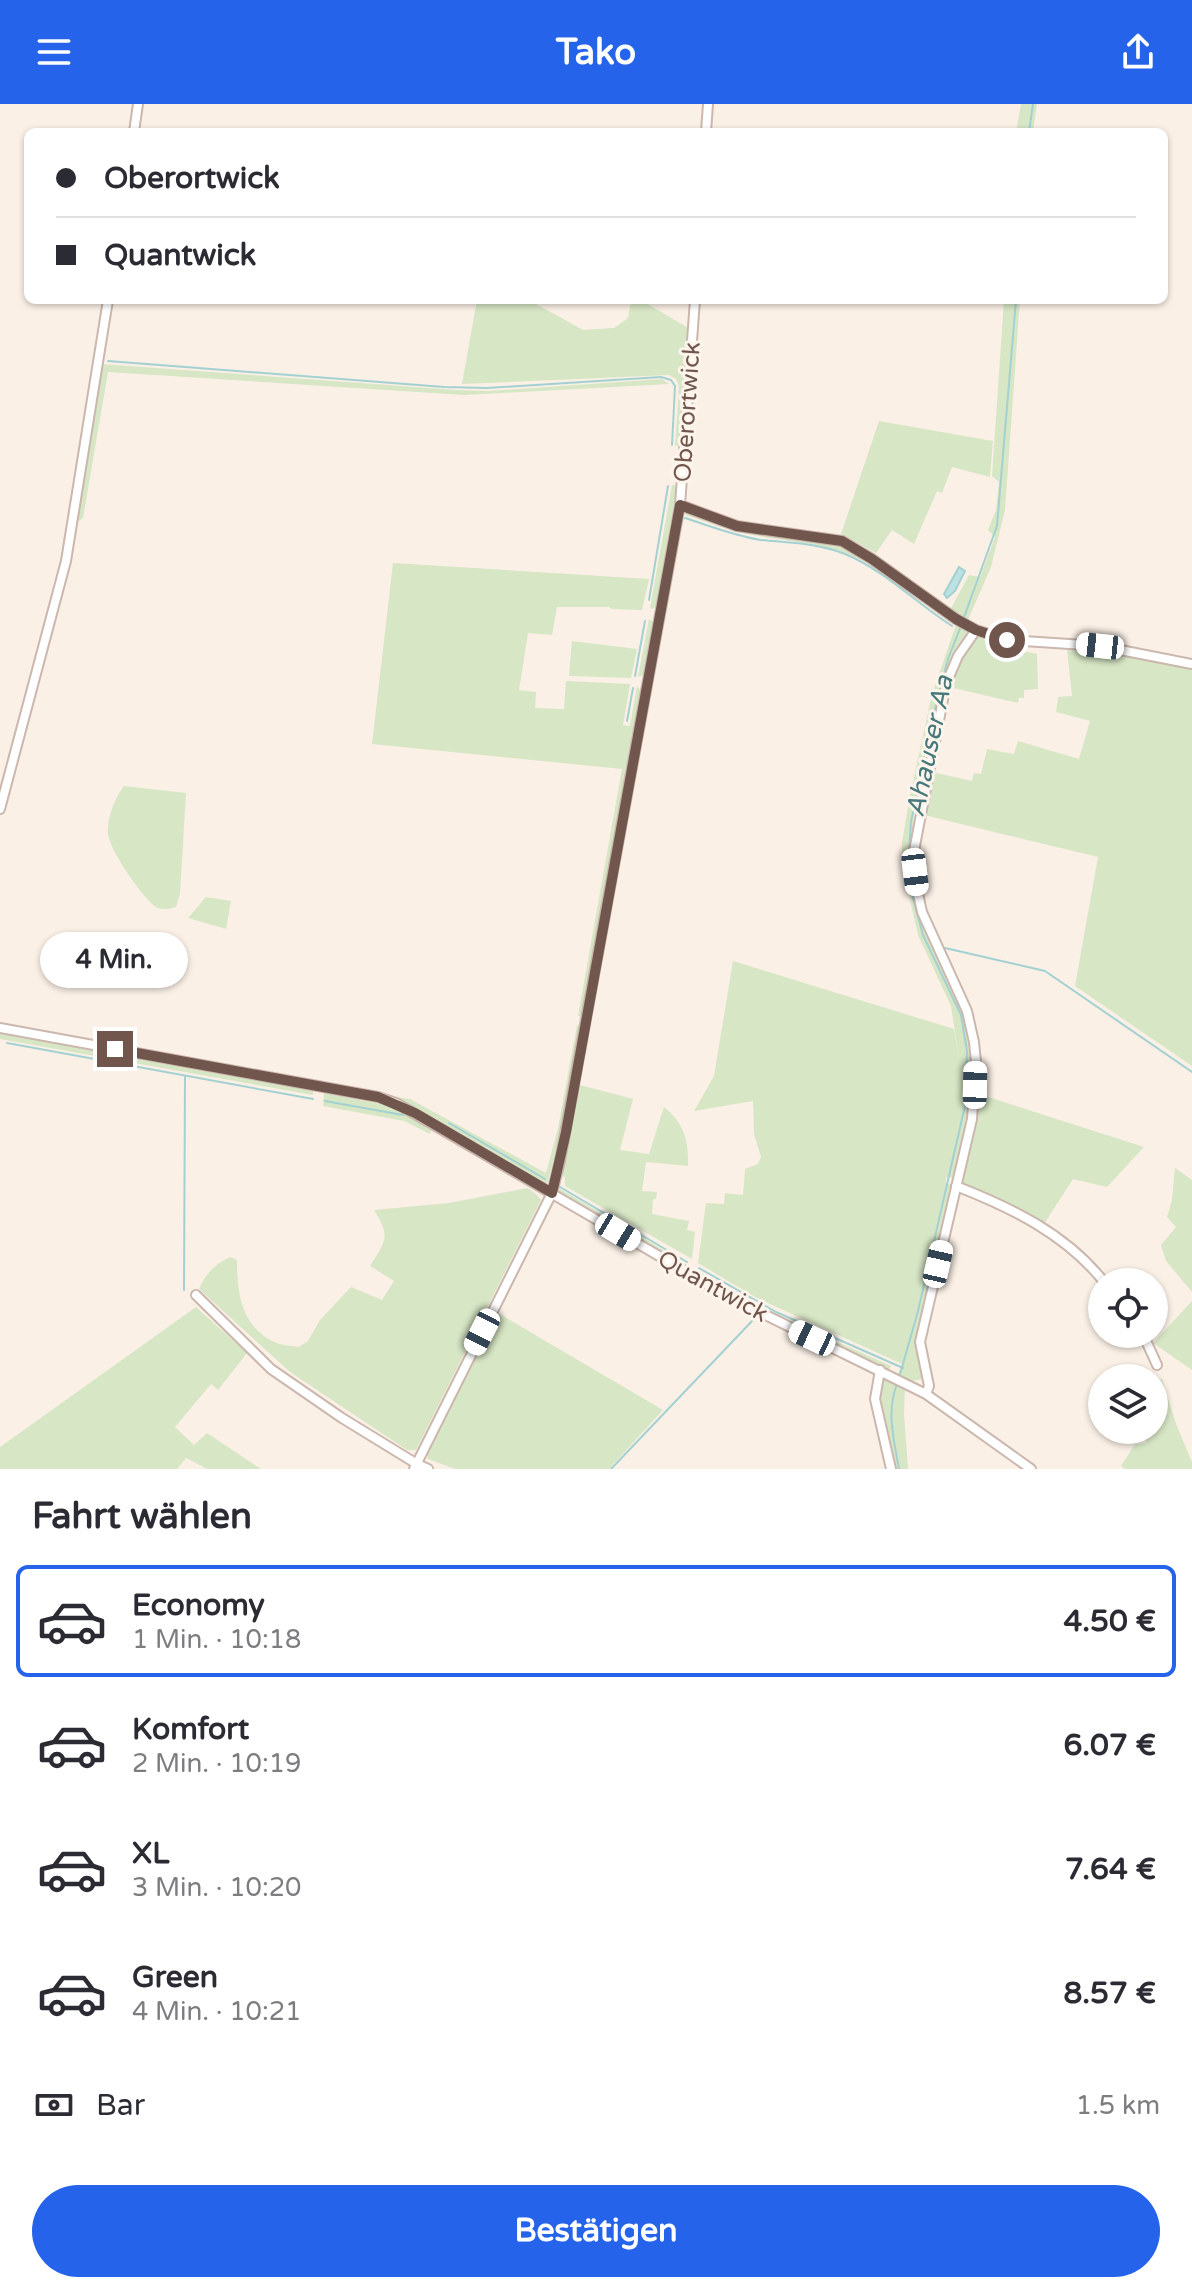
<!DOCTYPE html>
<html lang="de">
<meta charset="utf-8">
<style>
:root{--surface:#fff;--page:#f7f7f7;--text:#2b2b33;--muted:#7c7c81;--line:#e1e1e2;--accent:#2563eb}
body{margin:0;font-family:"Varela Round",sans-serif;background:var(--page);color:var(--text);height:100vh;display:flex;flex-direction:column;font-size:30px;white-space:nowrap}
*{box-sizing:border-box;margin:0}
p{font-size:26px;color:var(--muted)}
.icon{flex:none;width:44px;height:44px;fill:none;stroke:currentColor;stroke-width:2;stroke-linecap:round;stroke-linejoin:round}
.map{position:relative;height:1365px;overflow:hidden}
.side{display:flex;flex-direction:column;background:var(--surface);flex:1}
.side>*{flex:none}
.banner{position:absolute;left:24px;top:24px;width:1144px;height:176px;border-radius:12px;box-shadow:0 2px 6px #0004;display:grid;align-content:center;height:176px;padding:0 32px;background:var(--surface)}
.controls{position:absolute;left:1088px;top:1164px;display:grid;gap:16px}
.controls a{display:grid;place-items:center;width:80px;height:80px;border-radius:50%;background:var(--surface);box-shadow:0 2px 6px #0004;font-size:40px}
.end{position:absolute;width:36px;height:36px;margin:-18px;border:10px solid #71564d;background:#fff;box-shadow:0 0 0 4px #fff}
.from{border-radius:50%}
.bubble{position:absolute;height:56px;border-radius:28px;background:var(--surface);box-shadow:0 2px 6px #0004;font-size:26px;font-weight:700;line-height:56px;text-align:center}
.car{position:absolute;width:24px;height:48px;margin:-24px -12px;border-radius:10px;box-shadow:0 0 6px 2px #0007;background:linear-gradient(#fff 24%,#345 0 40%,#fff 0 76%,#345 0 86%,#fff 0)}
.banner b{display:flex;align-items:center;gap:28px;height:76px;font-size:30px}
.banner b+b{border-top:2px solid var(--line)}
.banner i{width:20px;height:20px;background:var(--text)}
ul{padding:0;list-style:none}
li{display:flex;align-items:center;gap:24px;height:112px;margin:0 16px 12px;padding:0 16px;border:4px solid transparent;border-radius:12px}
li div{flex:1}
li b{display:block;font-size:30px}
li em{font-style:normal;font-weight:700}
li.selected{border-color:var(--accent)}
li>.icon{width:72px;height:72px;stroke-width:1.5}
h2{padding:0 32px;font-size:36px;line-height:96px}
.pay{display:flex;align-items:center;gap:20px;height:88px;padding:0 32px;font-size:30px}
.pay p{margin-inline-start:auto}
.cta{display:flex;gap:16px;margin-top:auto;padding:16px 32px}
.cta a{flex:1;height:92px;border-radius:48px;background:var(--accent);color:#fff;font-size:32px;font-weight:700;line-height:92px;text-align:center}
header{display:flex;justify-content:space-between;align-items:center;height:104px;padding:0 32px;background:var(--accent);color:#fff;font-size:36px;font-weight:700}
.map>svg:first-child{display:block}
</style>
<header><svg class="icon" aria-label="menu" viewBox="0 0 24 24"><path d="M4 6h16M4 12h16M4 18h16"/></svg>Tako<svg class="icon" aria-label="share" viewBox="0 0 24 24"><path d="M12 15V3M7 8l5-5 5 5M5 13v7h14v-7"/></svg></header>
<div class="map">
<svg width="1192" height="1365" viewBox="0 0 1192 1365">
<rect width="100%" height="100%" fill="#faf0e6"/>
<path fill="#d7e6c5" d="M1021,0H1037L1033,28H1016Z
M477,196H529L583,226L614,224L628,214L630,201L641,196L685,222L690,225L680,341L675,342L679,282L676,275L669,271L462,280Z
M1004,196H1020L1005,406L991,463L967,518L950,506L969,471L980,473L995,433L988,426L996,406L999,378L992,372Z
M101,260L456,286L489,287L662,275L669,280L464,291L108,268L83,414L76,419Z
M879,317L993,337L990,373L952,363L942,389L937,387L914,440L892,426L876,449L841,430Z
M672,381L677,382L656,502L653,505L650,504Z
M686,408C702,413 718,420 734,424C765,432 844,429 861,456C827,439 794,438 758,432C733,428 709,419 686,411Z
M393,459L649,475L642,506L612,505L609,503H557L552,531L528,529L519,586L536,588L535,604L564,605L566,577L630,580L623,621L630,622L637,582L640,586L583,912H578L622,665L372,640Z
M649,515L653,518L643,571L638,573Z
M957,518L970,524L954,547L946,567C931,629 904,720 912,782C918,828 946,864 961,906C981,962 966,1020 953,1074L946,1073V1079L955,1082L919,1238L923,1275L911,1277L898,1270L902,1260L755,1193L698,1159L706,1099L724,1100L725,1089L743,1091L745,1065L758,1060L761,1053L754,1030L753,997L694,1007L714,972L733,857L954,925L960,961L951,902L918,831L902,761V738L909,697L932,590Z
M977,533L1009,544L1037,550L1038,585L1024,586V594H1019L1018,599L949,583L961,554Z
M572,537L637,545L631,574L569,572Z
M1067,546L1128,550L1192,562V962L1075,882L1098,753L924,711L932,668L972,677L974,669L981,670L987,645L1014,650L1018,637L1079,655L1090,617L1056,608L1058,593L1072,592Z
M124,682L186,689L180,790L176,803C171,805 163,806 158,804C144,797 109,745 108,730C107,714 114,695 124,682Z
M206,793L231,797L226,825L188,814Z
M577,921L581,922L561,1032L547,1081L388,992L410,995L546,1069L558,1024Z
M0,928L313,985V991L0,935Z
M580,981L633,995L620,1046L649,1050L664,1003C684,1019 689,1037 688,1062L646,1058L642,1087L657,1088L656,1095H653L652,1110L689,1117L687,1126L695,1128L692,1155L565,1082V1074L561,1069Z
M324,989L395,1003L431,1027L430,1030L404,1017L323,1002Z
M979,990L1144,1043L1107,1083L1073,1075L1044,1120L1014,1102L961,1080Z
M1175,1064L1192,1076V1188L1166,1157L1161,1141L1176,1123L1167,1113L1172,1096Z
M527,1084L535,1089L541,1096L416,1346H407L290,1268L199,1185C205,1170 215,1160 230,1153L237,1156C237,1188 241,1222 274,1238C281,1241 291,1242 299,1243L308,1237L320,1216L351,1183L382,1196L394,1177L370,1162C386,1136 391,1133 374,1106L449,1099Z
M560,1085L677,1154L676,1158L557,1089Z
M702,1169L762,1204L891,1262L889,1266L778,1215L699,1172Z
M1192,1197V1266L1153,1239Z
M196,1203L247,1249L218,1286L211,1280L175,1323L194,1341L207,1329L261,1365H207L186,1354L177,1365H0V1343Z
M498,1209L663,1306L609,1365H455L428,1355L427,1351Z
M884,1270L905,1282L904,1310L908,1365H895C888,1336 874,1299 884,1270Z
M1162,1275L1176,1320L1192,1358V1365H1125L1121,1362L1135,1340L1146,1339L1145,1326H1154V1277Z"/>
<path fill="#bce1e2" stroke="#a3d1d2" stroke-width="2" d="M959,463L965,467L955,487L947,494L944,490Z"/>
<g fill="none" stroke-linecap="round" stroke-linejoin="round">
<path stroke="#a3d1d2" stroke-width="2" d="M1029,28L1033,0
M108,257L444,283L487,284L661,273L671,276L675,282L672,341
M685,414C710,422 735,432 761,436C790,439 818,439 845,450C884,466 916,499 952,522
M649,496L668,382
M963,516L997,422L1016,196
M635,572L645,517
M627,617L633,584
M945,844L1045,867L1192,968
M7,939L313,995
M325,997L403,1011
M449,1019L545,1075
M560,1083L687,1158
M699,1164L776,1208L903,1264
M184,1186L185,972
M899,1274L918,1207L965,1002L967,947L961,911L923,831L910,784L908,762L911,718L932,617L948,555L961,522
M897,1280C886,1308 894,1337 899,1365
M611,1365L754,1215"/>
<defs>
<path id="street" d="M134,28L138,0
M706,28L708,0
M680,401L737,422L842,437L872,455L956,515L976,526L1007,536L1100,542L1192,560
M0,705L66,457L108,196
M0,924L378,993L396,999L733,1195L926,1290L1031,1365
M956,1082C1012,1104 1066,1130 1104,1178
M196,1191L271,1265L342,1314L417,1360L428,1365
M1143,1230L1157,1261
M880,1266L875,1295L891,1365
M926,1290L929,1282L920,1238L972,1015L976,958L974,938L967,907L922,808L917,785L914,747L946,580L958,552L976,526
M414,1365L552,1089L560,1057L680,401L695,196"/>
</defs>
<use href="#street" stroke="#cbb7ad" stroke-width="12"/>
<use href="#street" stroke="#fff" stroke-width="8"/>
</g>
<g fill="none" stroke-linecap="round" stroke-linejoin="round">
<path stroke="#71564d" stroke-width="10" d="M115,945L378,993L415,1009L552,1089L566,1028L680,401L737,422L842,437L872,455L956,515L976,526L1007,536"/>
</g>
<g text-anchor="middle" stroke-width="6" stroke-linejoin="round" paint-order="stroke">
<g font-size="24" fill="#71564d" stroke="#fdf4ec">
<text transform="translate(687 308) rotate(-86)" y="8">Oberortwick</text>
<text transform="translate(713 1182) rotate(29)" y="8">Quantwick</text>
</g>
<g font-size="26" font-style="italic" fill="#46797b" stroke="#fdf4ec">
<text transform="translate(929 642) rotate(-78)" y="9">Ahauser Aa</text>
</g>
</g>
</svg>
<div class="controls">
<a><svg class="icon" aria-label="locate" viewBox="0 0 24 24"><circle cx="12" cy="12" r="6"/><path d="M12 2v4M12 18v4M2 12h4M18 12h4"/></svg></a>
<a><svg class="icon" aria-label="layers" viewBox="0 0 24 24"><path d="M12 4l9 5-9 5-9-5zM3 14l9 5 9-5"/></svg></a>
</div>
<i class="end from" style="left:1007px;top:536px"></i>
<i class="end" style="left:115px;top:945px"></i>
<div class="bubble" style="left:40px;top:828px;width:148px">4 Min.</div>
<i class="car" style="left:1100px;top:542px;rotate:276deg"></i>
<i class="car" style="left:915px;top:768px;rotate:173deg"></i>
<i class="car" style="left:975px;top:981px;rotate:1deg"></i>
<i class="car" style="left:618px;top:1128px;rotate:121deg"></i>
<i class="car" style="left:938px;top:1160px;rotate:13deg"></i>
<i class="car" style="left:482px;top:1228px;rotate:207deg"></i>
<i class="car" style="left:812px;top:1234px;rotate:295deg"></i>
<div class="banner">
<b><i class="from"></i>Oberortwick</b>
<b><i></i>Quantwick</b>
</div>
</div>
<section class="side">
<h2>Fahrt wählen</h2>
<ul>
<li class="selected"><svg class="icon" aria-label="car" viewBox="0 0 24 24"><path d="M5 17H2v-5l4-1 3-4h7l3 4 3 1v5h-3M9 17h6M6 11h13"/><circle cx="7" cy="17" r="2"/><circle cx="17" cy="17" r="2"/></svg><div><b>Economy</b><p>1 Min. · 10:18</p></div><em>4.50 €</em></li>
<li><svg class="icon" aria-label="car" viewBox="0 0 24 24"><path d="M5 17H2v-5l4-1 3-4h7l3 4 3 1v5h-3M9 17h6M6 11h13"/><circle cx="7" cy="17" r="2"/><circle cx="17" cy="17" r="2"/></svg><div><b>Komfort</b><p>2 Min. · 10:19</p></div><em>6.07 €</em></li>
<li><svg class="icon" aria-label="car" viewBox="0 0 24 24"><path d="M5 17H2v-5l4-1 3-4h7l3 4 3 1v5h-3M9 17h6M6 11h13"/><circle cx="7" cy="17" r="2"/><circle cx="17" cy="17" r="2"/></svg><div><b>XL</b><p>3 Min. · 10:20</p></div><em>7.64 €</em></li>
<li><svg class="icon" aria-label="car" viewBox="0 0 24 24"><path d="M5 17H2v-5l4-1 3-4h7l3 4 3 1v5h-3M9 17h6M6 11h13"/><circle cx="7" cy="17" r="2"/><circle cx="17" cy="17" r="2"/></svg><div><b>Green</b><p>4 Min. · 10:21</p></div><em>8.57 €</em></li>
</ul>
<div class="pay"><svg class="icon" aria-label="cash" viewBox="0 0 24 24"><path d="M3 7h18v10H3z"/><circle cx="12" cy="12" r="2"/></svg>Bar<p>1.5 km</p></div>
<div class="cta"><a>Bestätigen</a></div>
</section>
